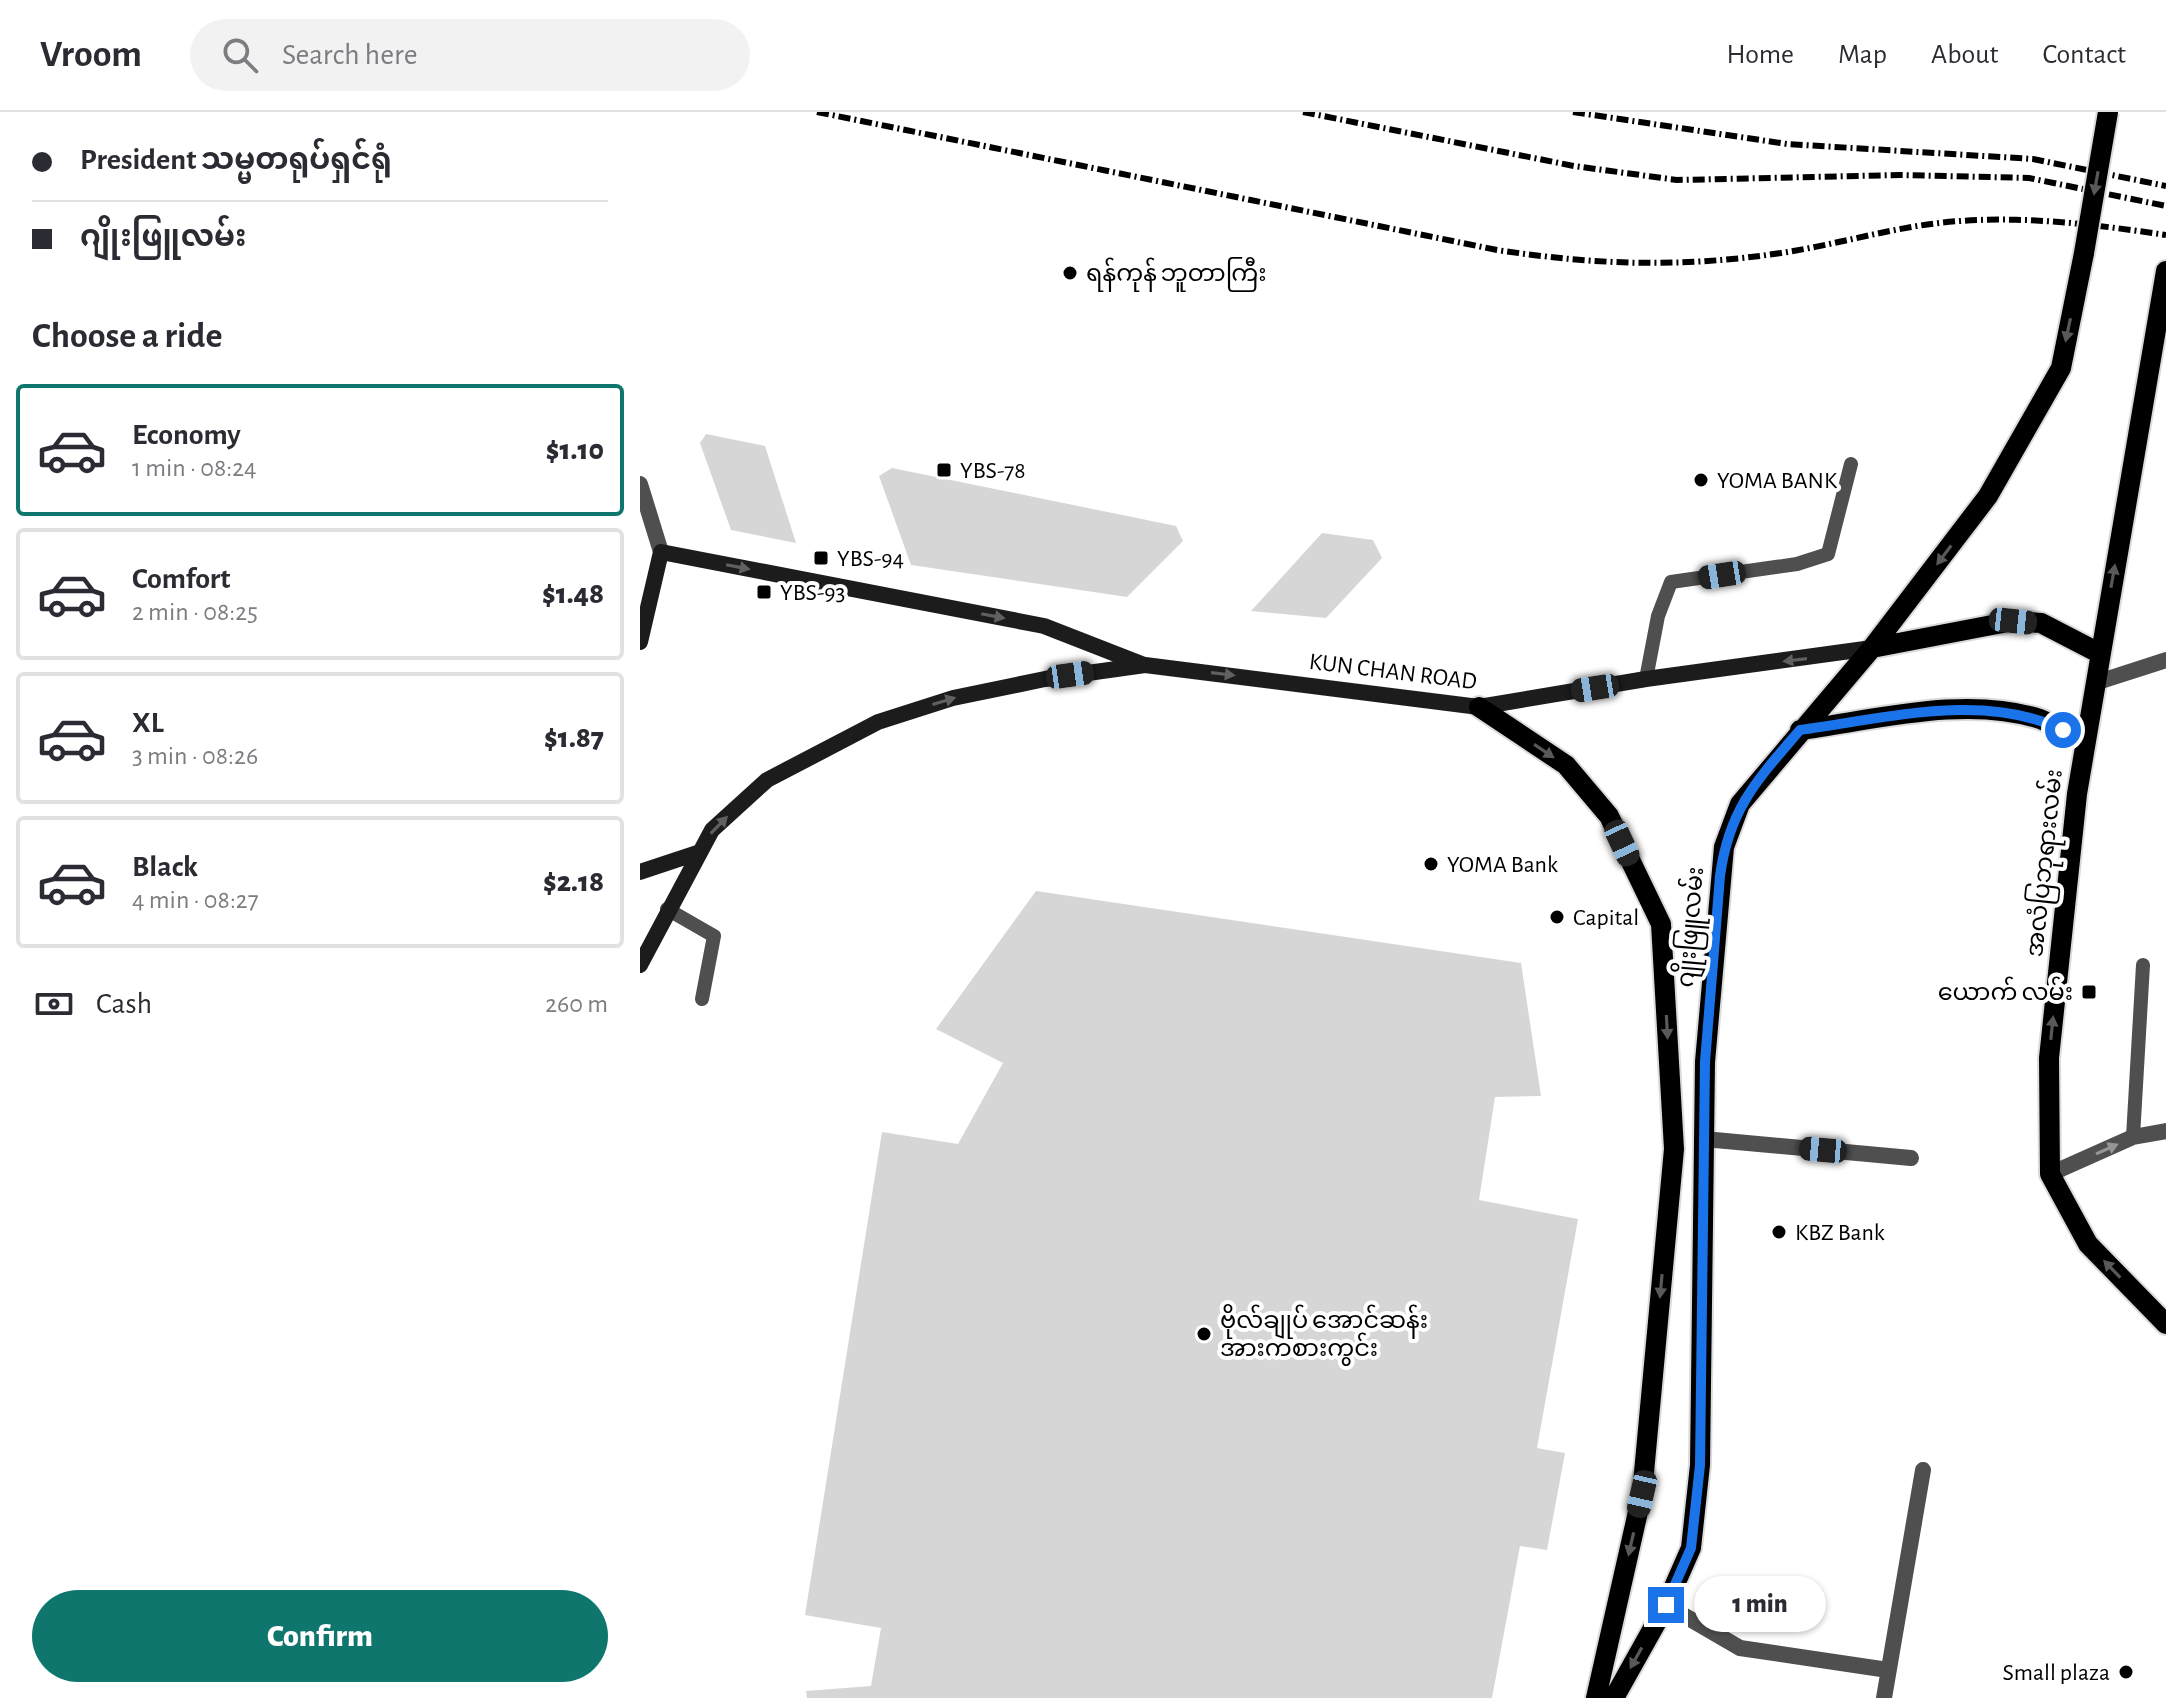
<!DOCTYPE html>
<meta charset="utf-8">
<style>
:root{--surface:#fff;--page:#f2f2f3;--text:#2b2b33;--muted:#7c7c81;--line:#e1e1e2;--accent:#0f766e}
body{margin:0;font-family:"Alegreya Sans","Noto Sans Myanmar",sans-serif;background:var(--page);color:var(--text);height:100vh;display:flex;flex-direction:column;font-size:30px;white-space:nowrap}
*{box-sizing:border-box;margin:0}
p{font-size:26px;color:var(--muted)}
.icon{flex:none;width:44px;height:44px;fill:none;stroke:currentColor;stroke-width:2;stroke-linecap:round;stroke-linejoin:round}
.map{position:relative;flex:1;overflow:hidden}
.panel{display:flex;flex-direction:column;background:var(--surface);width:640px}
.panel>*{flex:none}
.banner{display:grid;align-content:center;height:176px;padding:0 32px;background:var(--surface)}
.end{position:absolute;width:36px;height:36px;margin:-18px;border:10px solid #1a73e8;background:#fff;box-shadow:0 0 0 4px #fff}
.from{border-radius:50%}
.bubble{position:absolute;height:56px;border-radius:28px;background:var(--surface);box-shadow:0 2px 6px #0004;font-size:26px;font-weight:800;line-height:56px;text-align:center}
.car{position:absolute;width:24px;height:48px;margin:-24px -12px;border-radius:10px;box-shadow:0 0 6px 2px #0007;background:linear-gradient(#222 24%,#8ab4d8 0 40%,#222 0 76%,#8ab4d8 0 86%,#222 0)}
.banner b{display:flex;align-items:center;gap:28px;height:76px;font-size:30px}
.banner b+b{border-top:2px solid var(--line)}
.banner i{width:20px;height:20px;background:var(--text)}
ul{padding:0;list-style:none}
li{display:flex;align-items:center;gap:24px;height:132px;margin:0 16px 12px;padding:0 16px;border:4px solid var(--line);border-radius:8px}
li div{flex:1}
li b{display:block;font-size:30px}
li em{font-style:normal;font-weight:800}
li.active{border-color:var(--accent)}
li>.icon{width:72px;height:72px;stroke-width:1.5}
h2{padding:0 32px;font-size:36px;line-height:96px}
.pay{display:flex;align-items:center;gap:20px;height:88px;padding:0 32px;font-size:30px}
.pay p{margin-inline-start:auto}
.button{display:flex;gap:16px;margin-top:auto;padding:16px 32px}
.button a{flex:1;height:92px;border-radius:48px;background:var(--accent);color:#fff;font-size:32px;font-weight:800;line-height:92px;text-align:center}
header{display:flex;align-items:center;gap:48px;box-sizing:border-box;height:112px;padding:0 40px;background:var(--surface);border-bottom:2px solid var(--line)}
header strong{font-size:38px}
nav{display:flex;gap:44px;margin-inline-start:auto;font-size:28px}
.search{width:560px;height:72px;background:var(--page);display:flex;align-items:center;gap:20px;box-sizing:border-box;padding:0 28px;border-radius:44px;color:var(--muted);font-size:30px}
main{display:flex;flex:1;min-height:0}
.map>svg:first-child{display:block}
</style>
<header>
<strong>Vroom</strong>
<div class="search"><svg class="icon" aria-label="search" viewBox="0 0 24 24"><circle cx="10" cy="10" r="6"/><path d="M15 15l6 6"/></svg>Search here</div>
<nav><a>Home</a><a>Map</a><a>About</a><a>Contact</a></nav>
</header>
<main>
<section class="panel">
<div class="banner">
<b><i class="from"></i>President သမ္မတရုပ်ရှင်ရုံ</b>
<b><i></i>ဂျိုးဖြူလမ်း</b>
</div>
<h2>Choose a ride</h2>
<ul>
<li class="active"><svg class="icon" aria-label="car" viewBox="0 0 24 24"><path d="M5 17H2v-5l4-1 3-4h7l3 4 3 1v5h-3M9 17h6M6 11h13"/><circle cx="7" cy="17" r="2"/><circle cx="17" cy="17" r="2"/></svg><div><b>Economy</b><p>1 min · 08:24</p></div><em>$1.10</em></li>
<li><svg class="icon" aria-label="car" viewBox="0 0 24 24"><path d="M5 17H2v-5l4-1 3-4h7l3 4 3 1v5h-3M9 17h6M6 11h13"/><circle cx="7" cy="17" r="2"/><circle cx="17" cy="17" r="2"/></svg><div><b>Comfort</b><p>2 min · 08:25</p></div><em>$1.48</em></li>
<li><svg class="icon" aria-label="car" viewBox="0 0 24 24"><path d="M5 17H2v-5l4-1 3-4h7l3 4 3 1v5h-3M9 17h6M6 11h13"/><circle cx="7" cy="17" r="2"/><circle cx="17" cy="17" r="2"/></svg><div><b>XL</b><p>3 min · 08:26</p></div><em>$1.87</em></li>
<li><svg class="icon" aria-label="car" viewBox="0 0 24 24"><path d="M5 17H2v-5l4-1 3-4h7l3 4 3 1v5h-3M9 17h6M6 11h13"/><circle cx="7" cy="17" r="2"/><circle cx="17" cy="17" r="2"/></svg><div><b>Black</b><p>4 min · 08:27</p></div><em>$2.18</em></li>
</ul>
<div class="pay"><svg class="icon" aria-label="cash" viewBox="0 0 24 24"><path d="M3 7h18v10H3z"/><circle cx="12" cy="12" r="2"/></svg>Cash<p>260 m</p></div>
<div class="button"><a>Confirm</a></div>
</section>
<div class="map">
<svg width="1526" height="1586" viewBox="0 0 1526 1586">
<rect width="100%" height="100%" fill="#fff"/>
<path fill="#d6d6d6" d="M66,322L125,334L156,431L91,418L60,331Z
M252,356L536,414L543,429L487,485L271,453L239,364Z
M682,421L733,428L742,446L686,506L611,499Z
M396,779L881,851L901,984L855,985L839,1088L938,1107L897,1336L925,1341L907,1438L880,1434L852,1586H167L166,1579L231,1574L241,1516L165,1503L242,1020L318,1032L363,951L296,917Z"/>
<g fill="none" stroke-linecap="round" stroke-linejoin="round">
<defs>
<path id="primary" d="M1526,159L1437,682L1409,946L1410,1062L1448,1132L1526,1212
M1232,536L1373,509L1401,511L1459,541
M839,595L926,653L969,704L1021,812L1034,1037L1002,1382L956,1586
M1160,618C1235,608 1326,583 1400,607C1415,613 1430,622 1445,629
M974,1586L1026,1493L1051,1436L1060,1353L1065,950L1084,735L1100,692L1232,536L1348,384L1421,256L1444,141"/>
</defs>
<use href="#primary" stroke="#dbdbdb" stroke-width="24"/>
<path stroke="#4f4f4f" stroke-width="14" d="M1006,567L1018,504L1031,470L1157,452L1188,442L1211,352
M27,797L74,824L62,887
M1493,1025L1503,853"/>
<path stroke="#4f4f4f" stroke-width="16" d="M0,372L21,440
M1455,571L1526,548
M1064,1027L1271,1046
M1410,1062L1493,1025L1526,1019
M1026,1493L1100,1536L1248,1558
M1244,1586L1283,1358"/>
<path stroke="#1c1c1c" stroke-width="16" d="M0,530L21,440L404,514L504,553
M0,760L60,740
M0,853L72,718L127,668L238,610L313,586L405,567L505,553L839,595L1006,567L1232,536"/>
<use href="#primary" stroke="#000" stroke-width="20"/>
<path stroke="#000" stroke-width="6" stroke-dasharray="12 4 2 4" stroke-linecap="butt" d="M177,0L857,138C957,153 1040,156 1141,141C1201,132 1259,113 1320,109C1389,104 1458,113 1526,123
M663,0L934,54L1037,68L1260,63L1389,66L1526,94
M933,0L1147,32L1393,47L1526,74"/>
<defs>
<path id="primary-bridge" d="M1444,141L1468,0"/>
</defs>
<use href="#primary-bridge" stroke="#dbdbdb" stroke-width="24" stroke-linecap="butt"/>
<use href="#primary-bridge" stroke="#000" stroke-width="20"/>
</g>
<defs><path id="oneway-solid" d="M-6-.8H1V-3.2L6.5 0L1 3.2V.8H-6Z" transform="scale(2)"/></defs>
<g fill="#595959">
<use href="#oneway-solid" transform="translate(1456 71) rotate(100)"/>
<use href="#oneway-solid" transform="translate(1428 218) rotate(102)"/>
<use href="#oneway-solid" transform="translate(1304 443) rotate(127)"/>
<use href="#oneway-solid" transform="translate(1473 464) rotate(-80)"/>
<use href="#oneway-solid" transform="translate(904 639) rotate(34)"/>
<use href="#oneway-solid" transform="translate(1027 915) rotate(87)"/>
<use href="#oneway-solid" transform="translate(1412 916) rotate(-84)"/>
<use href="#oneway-solid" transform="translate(1472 1157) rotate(-134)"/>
<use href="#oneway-solid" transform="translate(1021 1174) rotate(95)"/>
<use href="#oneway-solid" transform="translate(991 1432) rotate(103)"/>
<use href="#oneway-solid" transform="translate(996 1546) rotate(119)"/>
</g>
<g fill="#606060">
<use href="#oneway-solid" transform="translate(98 455) rotate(11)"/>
<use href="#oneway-solid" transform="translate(353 504) rotate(11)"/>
<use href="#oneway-solid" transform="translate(1155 548) rotate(173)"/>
<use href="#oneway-solid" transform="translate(583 562) rotate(7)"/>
<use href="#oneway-solid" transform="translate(304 589) rotate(-17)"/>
<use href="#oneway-solid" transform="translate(79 713) rotate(-46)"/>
</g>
<use fill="#959595" href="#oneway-solid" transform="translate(1467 1037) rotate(-24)"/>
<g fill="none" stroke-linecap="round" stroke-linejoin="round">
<path stroke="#1a73e8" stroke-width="10" d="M1026,1493L1051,1436L1060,1353L1065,950L1080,764C1089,697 1117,668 1160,618C1244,607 1343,579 1423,618"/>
</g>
<g fill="#000" stroke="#fff" stroke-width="3">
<circle cx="430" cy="161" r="8"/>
<rect x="296" y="350" width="16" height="16" rx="4"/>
<circle cx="1061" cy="368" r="8"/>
<rect x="173" y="438" width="16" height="16" rx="4"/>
<rect x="116" y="472" width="16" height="16" rx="4"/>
<circle cx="791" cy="752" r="8"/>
<circle cx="917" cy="805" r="8"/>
<rect x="1441" y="872" width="16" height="16" rx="4"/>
<circle cx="1139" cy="1120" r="8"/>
<circle cx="564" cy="1222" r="8"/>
<circle cx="1486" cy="1560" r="8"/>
</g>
<g text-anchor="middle" stroke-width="8" stroke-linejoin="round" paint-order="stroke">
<g font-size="24" fill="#000" stroke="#fff" text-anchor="start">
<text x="446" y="169">ရန်ကုန် ဘူတာကြီး</text>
<text x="320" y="366">YBS-78</text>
<text x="1077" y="376">YOMA BANK</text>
<text x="197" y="454">YBS-94</text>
<text x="140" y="488">YBS-93</text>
<text x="807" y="760">YOMA Bank</text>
<text x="933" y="813">Capital</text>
<text x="1433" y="888" text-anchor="end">ယောက် လမ်း</text>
<text x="1155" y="1128">KBZ Bank</text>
<text x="580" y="1216">ဗိုလ်ချုပ် အောင်ဆန်း<tspan x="580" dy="28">အားကစားကွင်း</tspan></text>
<text x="1470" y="1568" text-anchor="end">Small plaza</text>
</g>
<g font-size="24" fill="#000" stroke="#fff">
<text transform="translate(753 559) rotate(7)" y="8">KUN CHAN ROAD</text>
<text transform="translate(1404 751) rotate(-84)" y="8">အလံပြဘုရားလမ်း</text>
<text transform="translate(1050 815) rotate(-85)" y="8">ဂျိုးဖြူလမ်း</text>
</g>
</g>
</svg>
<i class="end from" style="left:1423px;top:618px"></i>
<i class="end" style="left:1026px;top:1493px"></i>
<div class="bubble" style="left:1054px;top:1464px;width:132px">1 min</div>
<i class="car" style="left:1082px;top:463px;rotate:261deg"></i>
<i class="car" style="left:1373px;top:509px;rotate:96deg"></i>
<i class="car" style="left:430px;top:563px;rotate:82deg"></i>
<i class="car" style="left:955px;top:576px;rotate:261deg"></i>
<i class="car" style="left:982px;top:731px;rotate:155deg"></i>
<i class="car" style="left:1183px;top:1038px;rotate:275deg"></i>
<i class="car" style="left:1002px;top:1382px;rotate:193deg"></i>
</div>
</main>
